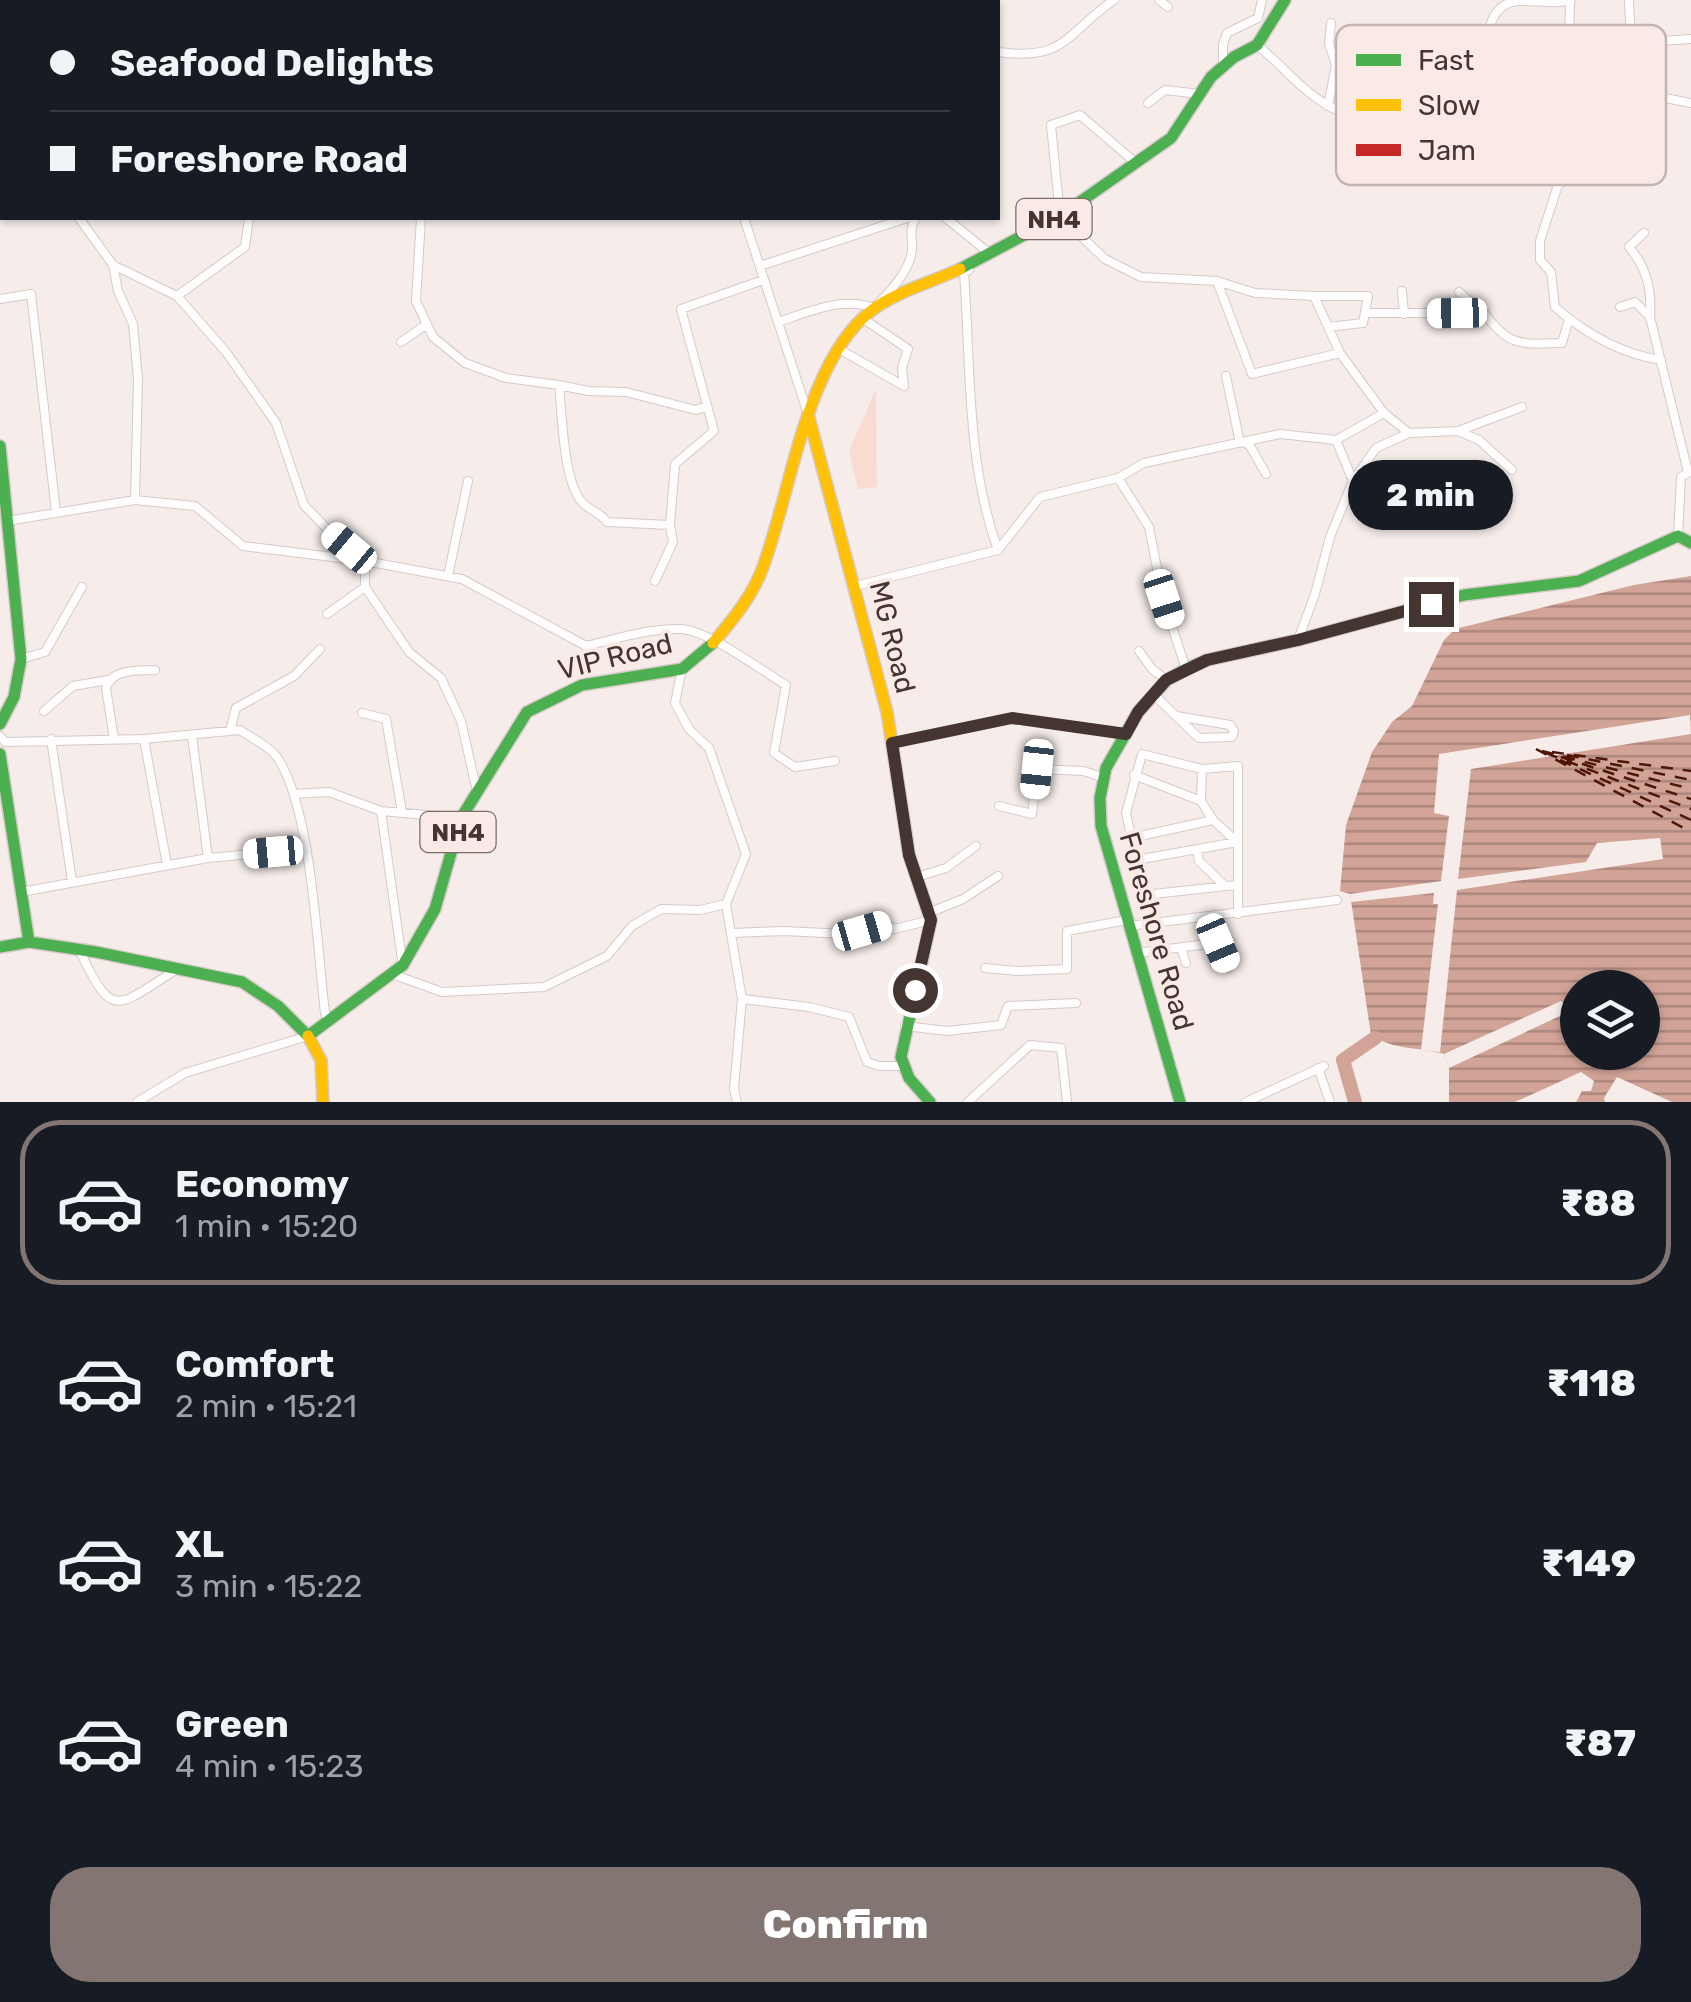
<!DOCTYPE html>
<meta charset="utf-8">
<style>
:root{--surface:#171b24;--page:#242831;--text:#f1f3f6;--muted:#9ea1a6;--line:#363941;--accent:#827572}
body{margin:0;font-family:Rubik,sans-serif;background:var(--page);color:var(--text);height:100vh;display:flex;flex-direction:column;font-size:38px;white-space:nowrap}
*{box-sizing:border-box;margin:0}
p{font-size:32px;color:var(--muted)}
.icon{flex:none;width:55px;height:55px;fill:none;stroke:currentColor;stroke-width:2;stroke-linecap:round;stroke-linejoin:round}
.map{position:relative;height:1102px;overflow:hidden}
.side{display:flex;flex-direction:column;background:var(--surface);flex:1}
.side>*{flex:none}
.hud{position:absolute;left:0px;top:0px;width:1000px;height:220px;box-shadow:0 2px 8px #0004;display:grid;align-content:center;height:220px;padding:0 50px;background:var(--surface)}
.fabs{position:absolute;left:1560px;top:970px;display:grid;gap:20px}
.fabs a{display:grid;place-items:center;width:100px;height:100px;border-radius:50%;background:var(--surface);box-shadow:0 2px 8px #0004;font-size:50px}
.end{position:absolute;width:45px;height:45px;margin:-22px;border:12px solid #443531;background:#fff;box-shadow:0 0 0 5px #fff}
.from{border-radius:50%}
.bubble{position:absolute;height:70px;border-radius:35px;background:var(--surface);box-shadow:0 2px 8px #0004;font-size:32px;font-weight:800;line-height:70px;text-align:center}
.car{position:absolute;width:30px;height:60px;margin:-30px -15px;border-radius:12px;box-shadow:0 0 8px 2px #0007;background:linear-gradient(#fff 24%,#345 0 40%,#fff 0 76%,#345 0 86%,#fff 0)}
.hud b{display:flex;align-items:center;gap:35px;height:95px;font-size:38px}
.hud b+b{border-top:2px solid var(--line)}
.hud i{width:25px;height:25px;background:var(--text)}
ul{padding:18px 0 0;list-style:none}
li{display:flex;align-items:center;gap:30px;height:165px;margin:0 20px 15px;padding:0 30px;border:5px solid transparent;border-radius:40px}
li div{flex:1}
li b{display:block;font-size:38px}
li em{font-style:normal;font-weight:800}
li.active{border-color:var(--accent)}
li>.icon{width:90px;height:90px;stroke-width:1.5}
.button{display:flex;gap:20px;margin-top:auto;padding:20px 50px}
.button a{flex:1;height:115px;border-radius:40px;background:var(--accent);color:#fff;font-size:40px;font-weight:800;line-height:115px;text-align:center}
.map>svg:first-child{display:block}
</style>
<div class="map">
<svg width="1691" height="1102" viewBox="0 0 1691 1102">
<defs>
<pattern id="water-rules" width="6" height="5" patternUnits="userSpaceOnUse" patternTransform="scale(2.5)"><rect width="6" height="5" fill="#d2a498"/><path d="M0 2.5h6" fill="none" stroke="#ac867d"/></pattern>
</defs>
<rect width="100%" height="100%" fill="#f6edea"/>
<path fill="#fadbd2" d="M876,389L877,487L858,489L849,451Z"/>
<path fill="url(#water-rules)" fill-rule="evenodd" d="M1691,576V1102H1672L1617,1077L1604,1098L1605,1102H1576L1582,1091H1591L1594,1081L1581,1072L1515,1102H1449V1068L1444,1054C1419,1047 1393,1050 1371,1035L1350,894L1340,891L1346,825L1372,752L1392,722L1412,706L1444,640L1455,629L1634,585ZM1578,988H1642V1052H1578Z"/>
<path fill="#f6edea" d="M1690,715L1691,734L1471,769L1458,879L1586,862L1597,843L1660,838L1663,859L1457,890L1440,1052L1421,1050L1438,904H1433L1434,893L1351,902L1350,894L1441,881L1449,816L1434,813L1439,754Z
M1561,1001L1568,1008L1562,1015L1449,1068L1444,1054Z"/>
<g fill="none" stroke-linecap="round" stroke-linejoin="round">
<path stroke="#d2a498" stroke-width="14" d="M1355,1102L1343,1060L1375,1038"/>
<path stroke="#4f1608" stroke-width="2.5" stroke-dasharray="12 10" stroke-linecap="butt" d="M1536,749L1691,832
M1542,751L1691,789
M1552,752L1691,771
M1546,753L1691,809
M1567,755L1691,780
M1561,757L1691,799
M1560,760L1691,820"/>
<defs>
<path id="street" d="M202,0L203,2
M862,0L879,2
M1159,0L1168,7
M1571,0C1555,5 1535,0 1517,1C1472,7 1490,81 1493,112L1655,96L1691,103
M1629,0L1631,43L1616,123L1584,151L1571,177L1558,185L1540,241V260L1551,272L1555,307C1586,334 1621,354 1661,360
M811,1L817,0
M43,2L47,0
M548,2V0
M900,2L914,0
M938,2L939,0
M1631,43L1691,39
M1257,45C1281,64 1301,90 1327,105C1379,136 1438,123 1493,112
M1569,46L1570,2
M998,52C1066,61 1064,35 1114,0
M1223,66V44L1227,33L1258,18L1262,0
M1148,103L1165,90L1200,94
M1328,106L1336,65L1329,44L1331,23
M1447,162L1443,149L1460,127L1474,119
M1136,163L1080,115L1051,125L1060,216L1105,259L1141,277L1217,281L1255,293L1314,296L1340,353L1384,413
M0,177L2,176
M79,218L113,265L177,296L226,352L276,423L304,505L333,535L365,561L462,579L586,646C616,639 649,628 681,629C710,631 760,670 786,685L774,753L795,767L835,761
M421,218L416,301L433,337L465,363L506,378L559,385C562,413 563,481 582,502C590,511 600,512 607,522L670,525
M744,218L806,408
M946,218L989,253
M1644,233L1629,247C1647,268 1652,290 1650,317L1688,472
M113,265L118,291L133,324L138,379L135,500
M760,266L907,218
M1217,281L1252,374L1340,353
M1402,291L1404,314
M1459,292L1484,313
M177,296L245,247L249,218
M1314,296H1368L1363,323L1328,327
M0,299L31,294L56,512
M1620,307L1635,302L1650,317
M1365,313H1484C1510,348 1522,344 1562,343L1569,319
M778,322C809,312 842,296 874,308C888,293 905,277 911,256C915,242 907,231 916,218
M401,342L427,324
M839,349L904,386L902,368L908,349L862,318
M1226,376L1240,443
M559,385L588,391L626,392L696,410L707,406
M1458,431L1479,440L1512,470
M1244,442L1250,446L1266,474
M1361,470L1389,490
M1118,478L1149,527L1163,599L1186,669
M1353,481L1336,440L1384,413L1409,433
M7,521L135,500L195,506L243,546L365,561V587L409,652L441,678L461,721L476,787
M1678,536L1681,477L1691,471
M998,550L1040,497L1118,478L1144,463L1280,434L1336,440
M448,576L468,481
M655,581L673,542L670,525L675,464L714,431L681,309L763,280
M855,586L998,550C966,462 971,366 964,273L969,270
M327,614L365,587
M1298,640L1315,594L1330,537L1353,481L1376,448L1409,433L1458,431L1522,407
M1139,651L1152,669L1167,680
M21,659L45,652L82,587
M682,669L675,703L689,729L709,748L746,854L726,904
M1154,695L1199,738L1232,737L1234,731L1230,725L1176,716
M44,711L73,686L108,680
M362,713L386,719L402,812
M230,731L236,708L294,676L320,649
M0,736L5,742L144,739L240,730C251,738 269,746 277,757C312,809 317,948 325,1013L329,1021
M192,736L208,858
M51,739L72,881
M114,739L106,688C112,668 138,671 155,670
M144,739L167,865
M892,743L1011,718L1126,734
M1134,775L1201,801L1213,820L1237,842
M294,794L329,792L381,811L402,960
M1201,801L1202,769
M999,806L1032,814L1037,769L1084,771L1104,778
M381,811L461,818
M1131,838L1213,820
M1197,849L1199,861L1225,886
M1136,860L1237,842
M917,877L946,868L976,846
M1236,885L1144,895L1126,813L1142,754L1202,769L1238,766V914
M21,892L208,858L305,849
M928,913L963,899L998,876
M1129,926L1337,900
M732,933L784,931L845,934L886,924L894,929L931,920
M1218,943L1228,968
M1181,948L1186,963
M80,951C112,1020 116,1008 174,971
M1137,953L1230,941
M985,968L1018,971L1067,969V931L1127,920
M392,974L442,992L544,987L607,956L632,926L661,909L700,910L726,904L742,999L734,1089L737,1102
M742,999L809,1007L849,1017L867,1062L879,1066H904
M905,1026L947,1031L1001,1025L1008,1006L1076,1003
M1318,1068L1330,1102
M137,1102L185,1073L308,1036
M968,1102L1030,1045L1061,1048L1067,1102
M1246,1102L1324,1066"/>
<path id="fast" d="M22,2L25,0
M960,269L1060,216L1171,138L1211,77L1234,57L1257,45L1285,0
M0,446L21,659L14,697L0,724
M0,754L29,942
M906,834L909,855L931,920L901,1057L909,1078L930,1102
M0,947L29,942L96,952L242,982L278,1006L308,1036L403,965L435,909L461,818L527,712L582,685L682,669L713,643
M1180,1102L1101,826L1100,798L1106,768L1138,712L1167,680L1186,669L1207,660L1298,640L1464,595L1579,581L1678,536L1691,543"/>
<path id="slow" d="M808,414L887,712L906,834
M713,643C732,621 753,595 763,567C791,492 806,361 871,311C895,292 932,282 960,269
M308,1036L321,1060L323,1102"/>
<path id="jam" d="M0,114L2,100"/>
</defs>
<use href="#street" stroke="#d5cac7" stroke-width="10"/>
<use href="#fast" stroke="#d5cac7" stroke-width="14"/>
<use href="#slow" stroke="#d5cac7" stroke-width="14"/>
<use href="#jam" stroke="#d5cac7" stroke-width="14"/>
<use href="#street" stroke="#fefcfc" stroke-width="8"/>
<use href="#fast" stroke="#4caf50" stroke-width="11"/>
<use href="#slow" stroke="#ffc107" stroke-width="11"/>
<use href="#jam" stroke="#c62828" stroke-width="11"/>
</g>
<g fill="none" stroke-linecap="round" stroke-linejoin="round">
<path stroke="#443531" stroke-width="12" d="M915,990L931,920L909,855L892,743L1012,718L1126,734L1138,712L1166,680L1207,660L1298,640L1431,604"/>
</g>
<g text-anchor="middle" stroke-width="8" stroke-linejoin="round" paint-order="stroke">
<g fill="#faeae6" stroke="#7b6b67" stroke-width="2.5">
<rect x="1016.5" y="199" width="75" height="40" rx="8"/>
<rect x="420.5" y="812" width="75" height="40" rx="8"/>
</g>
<g font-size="25" font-weight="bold" fill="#443531">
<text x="1054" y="228">NH4</text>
<text x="458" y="841">NH4</text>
</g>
<g font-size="28" fill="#443531" stroke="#faeae6">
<text transform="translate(893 637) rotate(76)" y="10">MG Road</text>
<text transform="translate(615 656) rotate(-14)" y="10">VIP Road</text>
<text transform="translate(1157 931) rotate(74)" y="10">Foreshore Road</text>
</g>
</g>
<rect x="1336" y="25" width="330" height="160" rx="15" fill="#faeae6" stroke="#c3b4b0" stroke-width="2.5"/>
<rect x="1356" y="54" width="45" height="12" fill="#4caf50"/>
<rect x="1356" y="99" width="45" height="12" fill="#ffc107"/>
<rect x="1356" y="144" width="45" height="12" fill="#c62828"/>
<g font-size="28" fill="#443531">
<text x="1418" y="70">Fast</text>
<text x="1418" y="115">Slow</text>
<text x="1418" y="160">Jam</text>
</g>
</svg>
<div class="fabs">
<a><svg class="icon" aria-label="layers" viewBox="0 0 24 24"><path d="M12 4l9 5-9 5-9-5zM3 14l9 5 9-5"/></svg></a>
</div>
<i class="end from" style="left:915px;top:990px"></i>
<i class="end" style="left:1431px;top:604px"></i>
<div class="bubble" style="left:1348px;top:460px;width:165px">2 min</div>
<i class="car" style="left:1457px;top:313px;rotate:269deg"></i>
<i class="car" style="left:349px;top:548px;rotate:310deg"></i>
<i class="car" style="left:1164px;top:599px;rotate:162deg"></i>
<i class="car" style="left:1037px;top:769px;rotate:186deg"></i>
<i class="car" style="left:273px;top:852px;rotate:265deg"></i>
<i class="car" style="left:862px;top:931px;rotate:74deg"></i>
<i class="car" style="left:1218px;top:943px;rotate:157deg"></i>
<div class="hud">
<b><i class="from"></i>Seafood Delights</b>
<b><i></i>Foreshore Road</b>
</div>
</div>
<section class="side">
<ul>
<li class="active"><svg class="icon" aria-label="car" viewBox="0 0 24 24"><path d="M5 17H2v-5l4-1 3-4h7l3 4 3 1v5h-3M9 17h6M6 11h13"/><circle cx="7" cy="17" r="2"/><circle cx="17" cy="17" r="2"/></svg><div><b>Economy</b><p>1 min · 15:20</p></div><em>₹88</em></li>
<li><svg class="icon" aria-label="car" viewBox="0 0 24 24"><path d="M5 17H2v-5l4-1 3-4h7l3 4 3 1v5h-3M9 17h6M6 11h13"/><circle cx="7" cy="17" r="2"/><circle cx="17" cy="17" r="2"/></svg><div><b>Comfort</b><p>2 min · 15:21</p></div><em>₹118</em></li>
<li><svg class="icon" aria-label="car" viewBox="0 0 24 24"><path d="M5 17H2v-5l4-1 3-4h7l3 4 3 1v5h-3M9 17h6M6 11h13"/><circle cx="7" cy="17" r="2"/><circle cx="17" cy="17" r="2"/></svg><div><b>XL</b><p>3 min · 15:22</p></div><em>₹149</em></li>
<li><svg class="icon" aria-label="car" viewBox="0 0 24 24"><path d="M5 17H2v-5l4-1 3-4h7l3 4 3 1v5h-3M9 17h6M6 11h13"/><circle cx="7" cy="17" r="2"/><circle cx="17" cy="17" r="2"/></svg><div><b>Green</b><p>4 min · 15:23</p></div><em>₹87</em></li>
</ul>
<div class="button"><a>Confirm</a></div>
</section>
